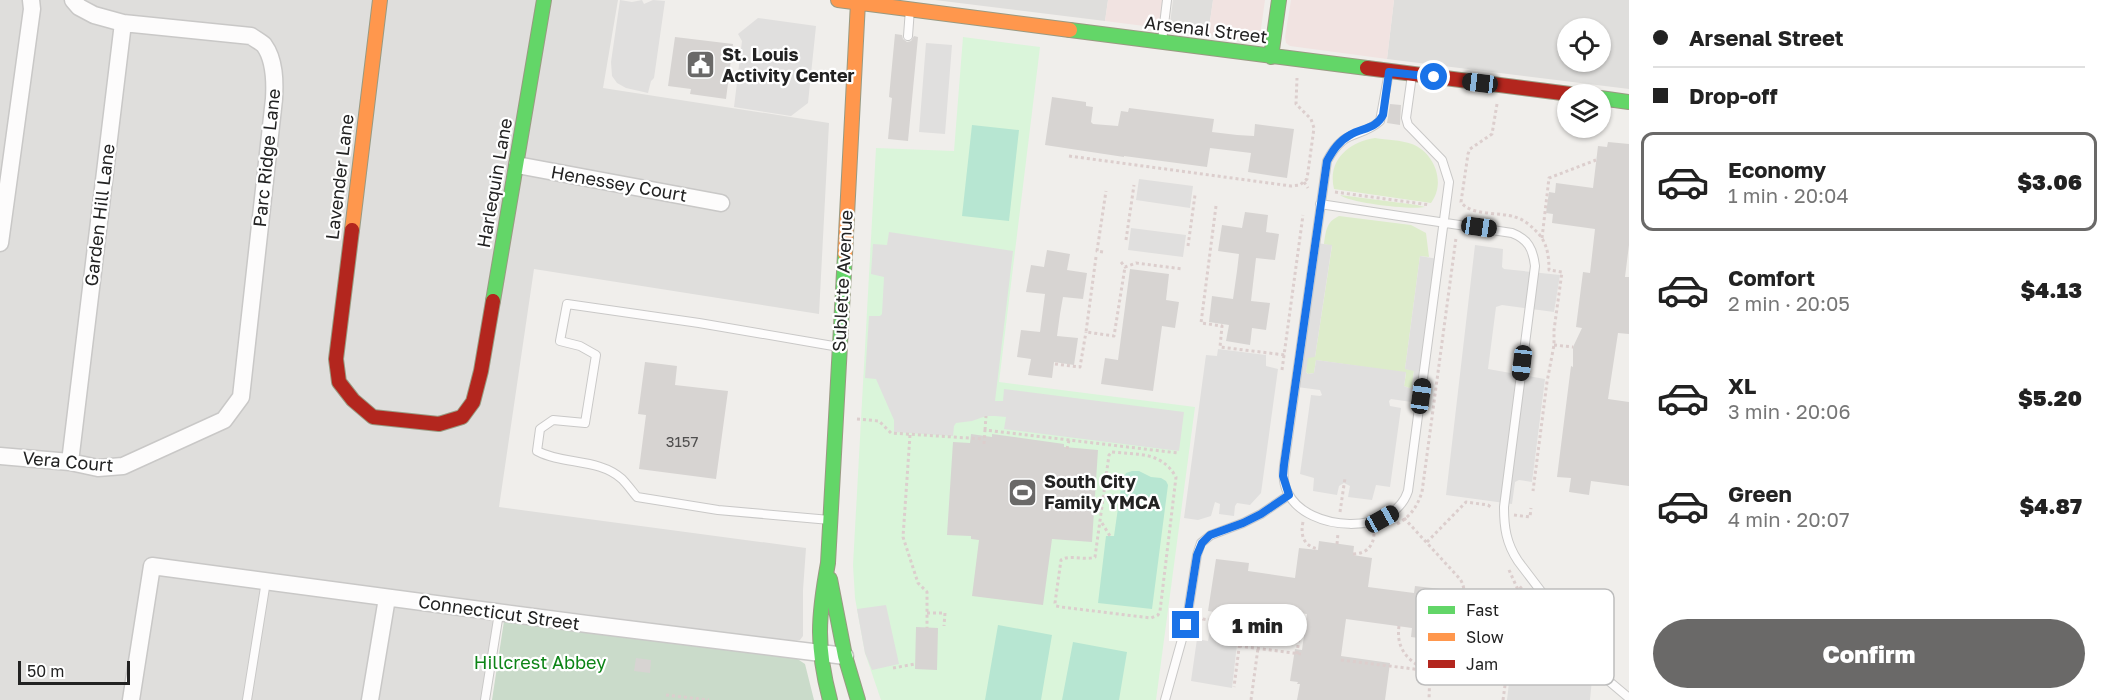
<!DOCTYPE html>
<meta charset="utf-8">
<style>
:root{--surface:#fff;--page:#f6f6f6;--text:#222;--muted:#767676;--line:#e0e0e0;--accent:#6a6968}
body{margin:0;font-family:"Golos Text",sans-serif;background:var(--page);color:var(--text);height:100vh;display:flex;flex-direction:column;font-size:22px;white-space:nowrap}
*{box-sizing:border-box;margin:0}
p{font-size:20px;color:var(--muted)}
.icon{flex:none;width:33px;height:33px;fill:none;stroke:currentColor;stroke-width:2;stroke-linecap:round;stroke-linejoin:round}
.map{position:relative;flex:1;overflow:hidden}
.drawer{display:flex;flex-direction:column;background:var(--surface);width:480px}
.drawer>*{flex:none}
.banner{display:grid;align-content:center;height:132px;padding:0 24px;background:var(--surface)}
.tools{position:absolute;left:1557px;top:18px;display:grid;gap:12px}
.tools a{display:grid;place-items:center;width:54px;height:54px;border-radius:50%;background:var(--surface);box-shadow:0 2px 4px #0004;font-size:30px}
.scale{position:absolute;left:18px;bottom:15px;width:112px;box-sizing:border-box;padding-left:6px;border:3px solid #222;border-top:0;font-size:16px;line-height:21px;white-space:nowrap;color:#222;-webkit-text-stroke:4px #fff;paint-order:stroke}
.end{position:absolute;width:27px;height:27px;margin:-14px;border:8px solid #1a73e8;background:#fff;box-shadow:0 0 0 3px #fff}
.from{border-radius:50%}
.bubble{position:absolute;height:42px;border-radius:21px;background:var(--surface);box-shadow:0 2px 4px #0004;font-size:20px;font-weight:800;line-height:42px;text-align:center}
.car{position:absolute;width:18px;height:36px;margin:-18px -9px;border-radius:8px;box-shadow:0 0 4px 2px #0007;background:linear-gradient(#222 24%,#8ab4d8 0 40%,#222 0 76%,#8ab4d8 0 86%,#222 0)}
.banner b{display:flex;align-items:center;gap:21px;height:57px;font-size:22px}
.banner b+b{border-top:2px solid var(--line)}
.banner i{width:15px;height:15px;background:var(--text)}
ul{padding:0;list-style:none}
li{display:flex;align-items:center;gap:18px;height:99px;margin:0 12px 9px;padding:0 12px;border:3px solid transparent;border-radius:12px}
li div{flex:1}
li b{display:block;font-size:22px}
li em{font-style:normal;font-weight:800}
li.on{border-color:var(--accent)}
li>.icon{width:54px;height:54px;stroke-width:1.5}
.button{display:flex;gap:12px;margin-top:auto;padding:12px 24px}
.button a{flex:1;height:69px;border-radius:36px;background:var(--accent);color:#fff;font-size:24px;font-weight:800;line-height:69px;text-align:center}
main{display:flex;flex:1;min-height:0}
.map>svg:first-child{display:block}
</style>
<main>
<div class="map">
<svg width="1629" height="700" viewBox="0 0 1629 700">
<rect width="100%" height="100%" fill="#f0eeeb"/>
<path fill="#dfdedc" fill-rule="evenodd" d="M0,0H618L603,88L829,123L819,314L534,269L499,507L806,548L803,590V636L800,640L792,641L498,603L482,700H0Z
M935,0H1108L1105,21Z
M1173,0H1213L1208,35L1169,31Z
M1394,0H1629V89L1387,59ZM1568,28H1600V62H1568Z"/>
<path fill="#f1e3e1" d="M1108,0H1163L1160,28L1105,21Z
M1213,0H1265L1260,36L1258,39L1253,41L1208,35Z
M1291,0H1394L1387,59L1290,46L1286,43L1285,37Z"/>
<path fill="#ddeccb" d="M1375,138C1387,140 1401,140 1412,144C1435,153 1446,183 1431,203L1334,189C1327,160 1349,142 1375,138Z
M1340,195L1417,205L1425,207C1410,210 1350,203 1340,195Z
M1339,216L1411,225L1426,233L1429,257L1420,256L1405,369L1414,370L1412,387L1409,388L1404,386L1406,373L1316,360L1314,373L1308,374L1306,372L1307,358L1309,356L1315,357L1332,246L1324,244C1326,231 1326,222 1339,216Z"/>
<path fill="#cadbca" d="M504,621L796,658L805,664L814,700H492Z"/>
<path fill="#daf5da" d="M963,37L1040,47L999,382L1195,407L1156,700H881L865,653L855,598L853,565L876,148L954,151Z"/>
<path fill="#b7e6d2" d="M972,125L1019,130L1009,221L962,216Z
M1132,471H1139L1151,477L1161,478L1166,481L1168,485L1152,609L1098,603L1106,536H1114L1122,480L1126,473Z
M998,625L1052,635L1041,700H985Z
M1073,642L1127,652L1119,700H1062Z"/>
<path fill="#e0dfde" d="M620,0L632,2L642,0L644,4L653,0L665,1L654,78L651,81L648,93L626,88L617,83L612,76L611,62Z
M758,18L816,26L808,103L791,116L734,107L742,41L738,34Z
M926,43L952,45L945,134L919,132Z
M1139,179L1193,186L1190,208L1136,200Z
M1131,228L1186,235L1183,257L1128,250Z
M889,232L1013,251L995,401H1003L1004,389L1184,412L1179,451L1004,429L1006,417L995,416H986L972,421L956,423L954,426L953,436L894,432V420L876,379L865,378L869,316H880L882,314L884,277L871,274L873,244L887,245Z
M1316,243L1332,245L1315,357L1308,358L1306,372L1308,374L1314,373L1316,360L1406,372L1404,386L1409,388L1412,387L1414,371L1405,369L1420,256L1438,259L1418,403L1391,399L1389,401L1390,406L1401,408L1390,487L1376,485L1372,500L1348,497L1350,486L1344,483L1339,486L1337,495L1313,491L1314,478L1300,474L1311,395L1320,396L1322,395L1320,390L1297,387Z
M1475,245L1503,249L1502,267L1504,269L1560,275L1554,312L1502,305L1496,307L1488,369L1545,379L1532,482L1519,480L1515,482L1512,504L1446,495Z
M1218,349L1266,355V366L1278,369L1261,493L1250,505L1237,503L1235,506L1234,516L1219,514L1220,504L1215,502L1211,516L1198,520L1184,518L1206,355L1217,356Z
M886,605L899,664L872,670L865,653L857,609Z
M1518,605L1531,606L1545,617L1544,628L1546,630L1557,632L1555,649L1567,651L1580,664L1579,675L1580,678L1592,679L1590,700H1507Z
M1211,623L1239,627L1232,688L1191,681L1197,639L1208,641Z"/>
<path fill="#d7d4d2" d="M895,34L902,35L903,39L907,42L911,41L914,36L918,37L908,141L888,139L892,98L889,97Z
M675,37L733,44L726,99L690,94L691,89L668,86Z
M1052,97L1086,102V106L1093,107L1091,122L1093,124L1118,126L1121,111L1128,112L1129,108L1214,119L1212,132L1237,135L1254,136L1255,124L1294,129L1287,178L1248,172L1251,153L1210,148L1207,167L1124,156V157L1045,145Z
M1390,104L1401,105L1400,125L1387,123Z
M1608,142L1629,144V245L1625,277H1629V334L1618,333L1608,399L1629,402V486L1591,481L1589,495L1569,492L1571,478L1557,477L1571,366L1573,367V347L1582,328L1576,327L1583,272L1590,273L1595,229L1552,223L1553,214L1546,213L1549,192L1555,193L1556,183L1593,188L1598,146L1607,147Z
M1245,212L1268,215L1266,232L1279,234L1275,260L1256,258L1251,301L1270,303L1266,330L1252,328L1250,345L1226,341L1229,325L1209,322L1212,296L1233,299L1237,271L1239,254L1218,251L1222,225L1242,228Z
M1047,250L1070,254L1067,270L1087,273L1083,299L1063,297L1060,314L1057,336L1078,338L1074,365L1054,362L1052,378L1028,375L1031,359L1017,357L1021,330L1040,332L1045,294L1026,292L1031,265L1044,267Z
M1130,269L1169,274L1166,300L1179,302L1175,328L1162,326L1153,391L1101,384L1105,358L1118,360Z
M645,362L677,366L675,385L728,391L716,479L639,469L646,415L638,414Z
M971,434L992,437V434L1064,444V447L1098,450L1092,542L1052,539L1043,605L972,596L979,540L971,539V536L947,535L953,442L970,443Z
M1319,541L1354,546L1353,555L1372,558L1368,587L1414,593L1415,586L1449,590L1442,641L1411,637L1412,628L1346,619L1341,656L1390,663L1385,700H1297L1300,684H1297L1298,682L1290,681L1295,649L1302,650L1307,614L1244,606L1243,616L1208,611L1216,559L1249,563L1248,571L1295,578L1299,548L1318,550Z
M916,627L938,628L937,670L915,669Z
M636,658L651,660L650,673L634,671Z"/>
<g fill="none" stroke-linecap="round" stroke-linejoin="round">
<defs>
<path id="lane" d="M908,36L910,9
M1162,41L1167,0
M1389,72L1380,121C1358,140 1345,127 1327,161L1284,466C1283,475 1283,484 1288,493C1307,532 1393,537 1408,491L1449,182L1442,160L1408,125L1406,118L1412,75
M1320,204L1512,233C1528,239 1533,249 1535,266L1504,507C1504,527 1506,543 1518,561L1610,682L1629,698
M830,520L718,510L637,497C632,491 627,484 622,479C599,458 563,465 537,451L540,429L553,420L585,423L596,355L580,346L560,341L567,304L699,323L839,347
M247,700L266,581
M485,700L499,613
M1165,700L1186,625L1197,555L1201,543L1211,535L1243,523L1261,514L1289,495"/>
<path id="street" d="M517,165L721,203
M0,243L32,9L31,0
M0,456L70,462L98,468L123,466L224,420L241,397L274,99C275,82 275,60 264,45C261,42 255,39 251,36L123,23L94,15L79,7L73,0
M70,462L123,23
M131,700L152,566L587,624L845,656
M370,700L387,598"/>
<path id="fast" d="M1070,30L1367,68
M1271,57L1279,0
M1600,98L1629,102
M493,301L544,0
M830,579L845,656L858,700
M830,700C816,647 818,617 828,563L845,254"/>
<path id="slow" d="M838,0L1070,30
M352,230L380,0
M845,254L858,2"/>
<path id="jam" d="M1367,68L1570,94
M352,230L336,359L339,382L353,400L373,417L439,424L462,417L473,402L481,371L493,301"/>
</defs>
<use href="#lane" stroke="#c9c8c7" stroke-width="10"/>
<use href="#street" stroke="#c9c8c7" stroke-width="19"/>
<use href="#fast" stroke="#999a82" stroke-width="16"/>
<use href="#slow" stroke="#999a82" stroke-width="16"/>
<use href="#jam" stroke="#999a82" stroke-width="16"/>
<path stroke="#dccecd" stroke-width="3" stroke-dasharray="3 3" stroke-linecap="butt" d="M1497,104L1492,134L1470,149L1468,154L1461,202C1470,216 1501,212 1515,217C1523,219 1530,225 1535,230C1547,241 1549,255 1549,270L1562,272L1554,330V345L1547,382L1533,491
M1069,156L1291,186L1300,185L1307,179L1314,128L1311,119L1296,104L1297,78
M1304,182L1308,188
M1335,192L1430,205
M1216,206L1201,323L1222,326L1220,347L1285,355
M1542,238L1549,178L1596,160
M1126,240L1134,185
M1188,246L1195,195
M1103,252L1097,251L1106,191
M1096,257L1086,332L1114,336L1125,267
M1121,262L1125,267L1136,263L1183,269
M1554,345L1573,347
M1055,364L1080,367L1086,332
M1282,370L1303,215
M857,419L879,421L891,433L984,439
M985,430L986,416
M910,435L903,537L918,583L927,592V628
M984,444L985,430L1178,453
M1067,449L1069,440
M1112,452C1138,455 1161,451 1176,477L1160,611L1158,615L1151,618L1061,607L1056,606L1055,603L1061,560C1071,554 1084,561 1095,557L1109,455Z
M1340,512L1345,478
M1514,515L1530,517L1531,508
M1404,518L1460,579C1466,588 1464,597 1462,607C1459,632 1454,657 1430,669L1429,700
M1303,522C1300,536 1304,546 1318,549
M1102,523L1110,536
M1397,524C1411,516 1417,507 1422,492L1456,238
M1427,542L1466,502L1488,505L1492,508
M1337,544L1338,533
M1353,554C1366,554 1374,546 1374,533
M1509,570L1518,590L1524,585
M927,613H945L944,626
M1198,615L1203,619L1242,625L1234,687
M1253,619L1255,607
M1242,625L1253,619L1301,626
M1399,626C1396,647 1406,660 1425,669
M1239,646L1301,654
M1297,654L1302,614
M1341,660L1422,670L1430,669
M893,668L915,664
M666,695L709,700
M1251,700L1258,648
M1503,700L1518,590"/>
<use href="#lane" stroke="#fdfcfc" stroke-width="8"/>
<use href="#street" stroke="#fdfcfc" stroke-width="16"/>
<use href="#fast" stroke="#63d668" stroke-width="14"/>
<use href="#slow" stroke="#ff974d" stroke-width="14"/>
<use href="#jam" stroke="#b3261e" stroke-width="14"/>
</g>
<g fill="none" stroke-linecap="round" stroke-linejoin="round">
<path stroke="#1a73e8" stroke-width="8" d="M1186,625L1197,555L1202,543L1210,535L1243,523L1261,514L1289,495L1283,476L1284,465L1327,161C1333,150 1339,141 1350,135C1362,128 1376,129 1383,115L1389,72L1434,77"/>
</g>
<defs>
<symbol id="civic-square" viewBox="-11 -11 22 22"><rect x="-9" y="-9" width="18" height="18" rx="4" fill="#6a6968" stroke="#fff"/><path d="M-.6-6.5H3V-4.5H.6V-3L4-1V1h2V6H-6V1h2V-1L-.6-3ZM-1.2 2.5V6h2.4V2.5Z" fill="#fff"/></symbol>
<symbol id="stadium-square" viewBox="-11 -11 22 22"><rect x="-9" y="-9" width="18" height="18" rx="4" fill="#6a6968" stroke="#fff"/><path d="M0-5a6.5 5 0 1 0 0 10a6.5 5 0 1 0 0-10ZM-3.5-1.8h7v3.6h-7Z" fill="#fff"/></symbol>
</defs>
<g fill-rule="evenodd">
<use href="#civic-square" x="684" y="48" width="33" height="33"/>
<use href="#stadium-square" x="1006" y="476" width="33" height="33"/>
</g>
<g text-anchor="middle" stroke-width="4.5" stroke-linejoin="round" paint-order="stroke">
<g font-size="15" fill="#4f4e4e">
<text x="682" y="447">3157</text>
</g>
<g font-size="18" fill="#222" stroke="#fff">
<text transform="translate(1206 30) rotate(7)" y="6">Arsenal Street</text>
<text transform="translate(267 158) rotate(-84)" y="6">Parc Ridge Lane</text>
<text transform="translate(340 177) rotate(-83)" y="6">Lavender Lane</text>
<text transform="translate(495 183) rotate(-80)" y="6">Harlequin Lane</text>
<text transform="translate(619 184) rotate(10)" y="6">Henessey Court</text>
<text transform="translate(100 215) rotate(-83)" y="6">Garden Hill Lane</text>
<text transform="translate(843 281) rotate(-87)" y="6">Sublette Avenue</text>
<text transform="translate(68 462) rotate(5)" y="6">Vera Court</text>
<text transform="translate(499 613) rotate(8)" y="6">Connecticut Street</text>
</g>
<g font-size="18" font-weight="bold" fill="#222" stroke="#fff" text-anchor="start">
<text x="722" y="61">St. Louis<tspan x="722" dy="21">Activity Center</tspan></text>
<text x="1044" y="488">South City<tspan x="1044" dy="21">Family YMCA</tspan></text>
</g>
<g font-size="18" fill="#0c8416" stroke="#fff">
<text x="540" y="669">Hillcrest Abbey</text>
</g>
</g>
<rect x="1416" y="589" width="198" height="96" rx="9" fill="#fff" stroke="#bdbdbd" stroke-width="1.5"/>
<rect x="1428" y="606" width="27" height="8" fill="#63d668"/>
<rect x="1428" y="633" width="27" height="8" fill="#ff974d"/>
<rect x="1428" y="660" width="27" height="8" fill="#b3261e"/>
<g font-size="16" fill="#222">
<text x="1466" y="616">Fast</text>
<text x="1466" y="643">Slow</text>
<text x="1466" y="670">Jam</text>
</g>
</svg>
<div class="tools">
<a><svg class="icon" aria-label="locate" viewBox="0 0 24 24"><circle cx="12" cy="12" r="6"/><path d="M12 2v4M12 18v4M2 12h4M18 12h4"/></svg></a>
<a><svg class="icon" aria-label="layers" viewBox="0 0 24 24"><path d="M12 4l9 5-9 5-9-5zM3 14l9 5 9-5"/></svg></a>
</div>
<div class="scale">50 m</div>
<i class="end from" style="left:1434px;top:77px"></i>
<i class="end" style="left:1186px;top:625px"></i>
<div class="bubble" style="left:1208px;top:604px;width:99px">1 min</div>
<i class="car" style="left:1480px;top:83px;rotate:277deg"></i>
<i class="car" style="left:1479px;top:227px;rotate:98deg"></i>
<i class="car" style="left:1522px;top:363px;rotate:187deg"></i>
<i class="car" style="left:1421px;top:396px;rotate:8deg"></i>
<i class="car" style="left:1382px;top:519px;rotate:61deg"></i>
</div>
<section class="drawer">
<div class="banner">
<b><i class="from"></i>Arsenal Street</b>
<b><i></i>Drop-off</b>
</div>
<ul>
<li class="on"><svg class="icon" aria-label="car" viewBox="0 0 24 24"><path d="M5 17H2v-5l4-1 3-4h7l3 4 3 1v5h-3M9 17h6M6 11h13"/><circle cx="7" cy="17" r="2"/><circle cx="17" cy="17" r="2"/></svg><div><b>Economy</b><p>1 min · 20:04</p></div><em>$3.06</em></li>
<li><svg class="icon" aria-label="car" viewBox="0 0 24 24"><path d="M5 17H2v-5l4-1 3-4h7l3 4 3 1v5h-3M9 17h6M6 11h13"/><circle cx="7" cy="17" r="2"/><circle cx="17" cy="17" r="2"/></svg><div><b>Comfort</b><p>2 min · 20:05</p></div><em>$4.13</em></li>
<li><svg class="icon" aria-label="car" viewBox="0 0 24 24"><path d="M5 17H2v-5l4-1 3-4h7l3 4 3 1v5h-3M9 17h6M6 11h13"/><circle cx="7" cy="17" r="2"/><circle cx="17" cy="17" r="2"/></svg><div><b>XL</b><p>3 min · 20:06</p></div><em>$5.20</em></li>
<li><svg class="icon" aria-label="car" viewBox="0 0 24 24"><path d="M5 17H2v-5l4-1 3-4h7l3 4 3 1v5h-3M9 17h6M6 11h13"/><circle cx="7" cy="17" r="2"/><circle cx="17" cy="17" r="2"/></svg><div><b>Green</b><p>4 min · 20:07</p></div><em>$4.87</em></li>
</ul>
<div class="button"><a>Confirm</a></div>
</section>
</main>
